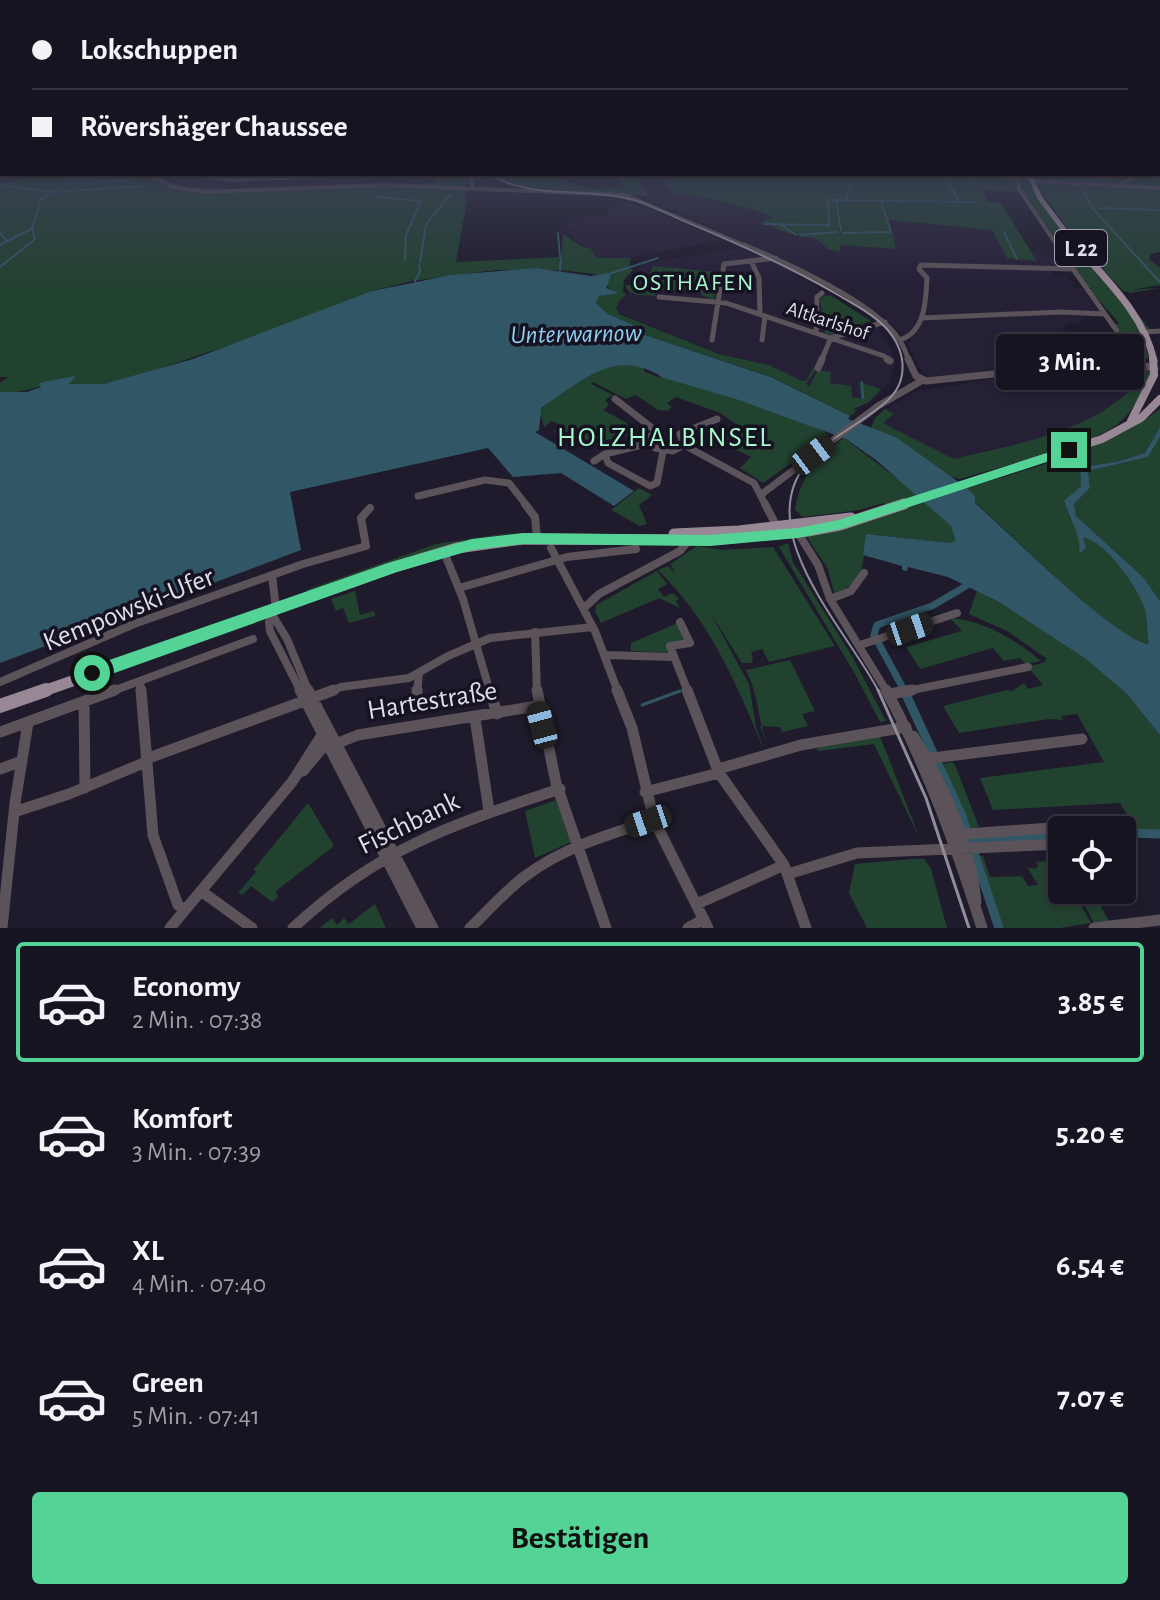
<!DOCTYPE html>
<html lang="de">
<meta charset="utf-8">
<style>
:root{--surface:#171421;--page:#201d2a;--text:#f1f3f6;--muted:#9e9ea5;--line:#36333f;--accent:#53d396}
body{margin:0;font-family:"Alegreya Sans",sans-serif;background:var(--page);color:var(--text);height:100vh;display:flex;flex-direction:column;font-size:30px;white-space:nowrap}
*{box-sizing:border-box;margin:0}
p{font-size:26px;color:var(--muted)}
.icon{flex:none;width:44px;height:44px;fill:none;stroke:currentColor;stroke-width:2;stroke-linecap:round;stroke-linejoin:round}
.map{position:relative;height:928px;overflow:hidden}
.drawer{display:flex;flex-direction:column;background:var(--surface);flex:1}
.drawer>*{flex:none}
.guide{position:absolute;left:0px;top:0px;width:1160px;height:176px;box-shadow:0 4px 12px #0003,0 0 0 2px var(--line);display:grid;align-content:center;height:176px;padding:0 32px;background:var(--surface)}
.tools{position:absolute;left:1048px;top:816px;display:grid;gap:16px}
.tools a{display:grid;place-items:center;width:88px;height:88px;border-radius:8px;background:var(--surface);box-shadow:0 4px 12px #0003,0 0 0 2px var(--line);font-size:40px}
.end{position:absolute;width:36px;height:36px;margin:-18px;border:10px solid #53d396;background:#111;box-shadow:0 0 0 4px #111}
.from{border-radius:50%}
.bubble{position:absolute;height:56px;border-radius:8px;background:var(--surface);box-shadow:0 4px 12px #0003,0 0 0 2px var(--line);font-size:26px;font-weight:700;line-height:56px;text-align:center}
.car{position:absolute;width:24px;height:48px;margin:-24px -12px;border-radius:10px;box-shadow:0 0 6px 2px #0007;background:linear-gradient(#222 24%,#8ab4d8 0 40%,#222 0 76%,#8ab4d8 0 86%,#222 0)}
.guide b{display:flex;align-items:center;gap:28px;height:76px;font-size:30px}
.guide b+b{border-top:2px solid var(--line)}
.guide i{width:20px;height:20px;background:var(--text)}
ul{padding:14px 0 0;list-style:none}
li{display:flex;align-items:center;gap:24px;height:120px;margin:0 16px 12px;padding:0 16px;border:4px solid transparent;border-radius:8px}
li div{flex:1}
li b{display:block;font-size:30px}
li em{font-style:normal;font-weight:700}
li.current{border-color:var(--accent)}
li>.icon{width:72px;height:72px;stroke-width:1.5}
.button{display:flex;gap:16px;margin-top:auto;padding:16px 32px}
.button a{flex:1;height:92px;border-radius:8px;background:var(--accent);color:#111;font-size:32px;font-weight:700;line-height:92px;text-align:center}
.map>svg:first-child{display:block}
</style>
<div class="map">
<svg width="1160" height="928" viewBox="0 0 1160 928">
<rect width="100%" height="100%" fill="#1f1b2c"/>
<path fill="#262037" d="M680,194L722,198L747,207L773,217L768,225H777L794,236L808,235L840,251V245L888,220L992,230L1036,260L1030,251H1040L1044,257L1062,258L1068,268L1050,269L1055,275L1050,276L1067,277L1075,288H1083L1100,312L1087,315L1079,323H1068L1061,330L1101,344L1064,363L930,379L921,371L908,344L911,340L875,311L781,258L647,200V196Z
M626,202L656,212L721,240L631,258H597L575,240L565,222L574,218L606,215L609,208Z
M740,248L789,270L876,325L893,353L895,363L890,381L871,403L855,408L823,398L802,381L768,365L719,354L616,312L620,300L630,292L629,285L637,281L638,278L630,277L642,264Z
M1104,355L1141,368L1147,373L1125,398L1065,432L954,459L882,423L893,414L885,409L917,391L1068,368Z"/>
<path fill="#224230" d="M34,174H151L176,185L213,190L427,184L436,181L441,174H470L471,182L461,186L471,191L464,193L466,196L464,200H467L456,262L561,257L563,234L583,247L590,248L597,258H631L629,267L633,270L624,280L623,293L627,294L620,300L616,309L619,314L719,354L769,365L802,381H806L813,368L816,369L806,384L809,387L818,370L831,372L830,383L851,386L852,397L861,398L859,382L881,389L867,403L854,409L856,412L850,416L772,377L639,333L637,327L608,314L596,303L599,296L615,293L605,285L611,276L560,270H495L412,281L372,291L281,328L134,377L104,384H69L71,379C45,381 28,395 0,392V383L8,377H0V184L34,177Z
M544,174H571L552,177L597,190L624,187L613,174H635L648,196L533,188L510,184L490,175Z
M706,174H1018L1016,184L1019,192L982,190L987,202H1000L1037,261L1007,258L992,230L889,220L896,249L841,245L840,252L827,249C817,234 806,239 792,234C781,231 772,226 761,222L772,217C740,204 708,196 673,194L662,179Z
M1020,174H1026C1055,238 1137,297 1149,359L1140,356L1142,359L1110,348L1121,340L1115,324L1119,323L1090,290L1093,288H1089L1023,192L1020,179L1025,178Z
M1030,174L1130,179L1141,174L1160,178V252L1151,254L1149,259L1160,268V285L1130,290L1160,288L1131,293L1123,291C1092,257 1060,225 1038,184L1040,181H1034L1063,228L1151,330H1147C1112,276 1052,236 1030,174Z
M653,266L717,272L714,300L701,295L702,286L696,292L659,289L655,296C644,295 628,297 625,285L645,286Z
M830,295L871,321L831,335L825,333L820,298Z
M615,360L643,367L645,372L661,378L658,375L661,373L812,423L829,435L812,448L804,444L808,451L763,483L740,468L751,457L715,440L742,428L720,413L676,397L667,403L672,407L667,411L658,410L636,395L626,399L593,382L591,384L613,395L605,400L609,405L603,410L625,422L635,431L633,434L592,443L570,430L561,435L554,432L562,426L552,421L544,427L541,415L539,427V410L586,374Z
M1144,368L1151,373C1145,389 1132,413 1118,424C1088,447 999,467 960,479L950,476L896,437L871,428L875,418L885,409L894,414L883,423L954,459C1028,440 1093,434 1147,374Z
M1160,409V427L1145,453L1120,461L1084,467L1080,471L1081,486L1064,502C1069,518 1084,537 1079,553L1086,548L1083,536C1106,542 1137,584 1144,607C1147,618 1146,632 1150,644C1116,642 1007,530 975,502V496L967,488C1033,467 1103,451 1160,409Z
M1160,437V601L1143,577L1076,516L1074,504L1090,488L1088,471L1148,457Z
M844,438L916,493L951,526L959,544L866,534C862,564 867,583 834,593L828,569L807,537L809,535L892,511L884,503L859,510L803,517L795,510C800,476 818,457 844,438Z
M639,488L652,495L639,505L647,524L640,526L611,510Z
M529,530L457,543L307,592L306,590L436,544Z
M788,543L793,562L853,658L886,721L880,722L855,674L779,547Z
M697,546L722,550L773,547L835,646L769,662L762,649L751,652L753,659L751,663H742L711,614L749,684L756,727L765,752C736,683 711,622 658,570L668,566L676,574L670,564Z
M657,571L667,584L658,589L664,597L673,593L679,599L676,601L680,608L659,598L601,623L595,611L596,605Z
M355,591L360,615L374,611L375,616L349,623L343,608L336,611L331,599Z
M977,591L999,602L1086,659L1127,694L1160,735V830L1136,829L1120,803L993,810L980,778L1104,762L1077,714L1061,716L1063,720L1049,719L959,733L943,706L1007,690L1013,691L1024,683L1028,689L1043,685L1028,667L1045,662L1046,658L1007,631L969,614Z
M950,618C982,620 1015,639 1041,661L1026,664L1020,658L1004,661L993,648L920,669L906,647L962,631Z
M680,622L690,643L670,646L671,653L631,651V643Z
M790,660L815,711L802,714L808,726L782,732L780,727L760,726L769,749C758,723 759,695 746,670Z
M880,736L920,839L874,744L818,751L817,748Z
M952,762L955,765L979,827L970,828L943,764Z
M556,800L571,842L535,858L525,811Z
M308,803L334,846L276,891L278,897L272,902L251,886L242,895L238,893L256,872L254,869Z
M979,856H983L990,877L1022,876L1028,886L1038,885L1027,867L1035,869L1038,866L1036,862L1049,861L1057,877L1062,876V890H1073L1091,923L1060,928H1001Z
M912,859H924L931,869L947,928H867L849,893L855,864Z
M1077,890H1114L1116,901L1099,903L1109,921L1094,923Z
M375,904L386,928H320L332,918L337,925L344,918L349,924Z"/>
<path fill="#315767" d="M536,268L591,276L607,273L611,276L606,288L619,293L599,296L596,303L608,314L638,327L639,333L771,377L850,416L848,419L896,437L967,488L975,496V503C1006,530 1117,641 1149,644C1147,634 1147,617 1144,607C1137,586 1106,542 1083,537L1086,548L1079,554C1082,536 1070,520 1064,501L1081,486L1080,471L1084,467L1120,461L1145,453L1160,427V437L1148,457L1088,471L1090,488L1074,504L1076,516L1143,577L1160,601V735L1127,694L1086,659L999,602L948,577L908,567L907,571L902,570V566L863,555L866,534L950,543L956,541L951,526L876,460L846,439L736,399L664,378C615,347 585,379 541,408L539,430L535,432L634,491L614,506L561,473L513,477L488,448L290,492L301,550L0,663V392H27L41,387L39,384L43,382L76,376L69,384H104L193,359L372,291L451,275Z"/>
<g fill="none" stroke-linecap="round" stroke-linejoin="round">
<path stroke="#315767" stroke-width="2" d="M969,177L973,185
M1064,177L1097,179
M946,178L958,200
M67,184L132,180
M0,185L53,192L142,186
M1081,186L1093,209
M92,187L99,174
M377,197L421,201L406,235L405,260
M846,198L851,185
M836,201L841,230
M1100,208L1160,210
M1094,210L1160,282
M764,224L829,225L828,200L975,202
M780,224L796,235
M1004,232L1017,259
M0,233L7,241
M558,233L560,257
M843,233L891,232L881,201
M800,235L837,232
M0,245L31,229
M420,262L426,224L451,194
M0,267L35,239L32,228L41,199L80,176
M560,270L561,259
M609,274L658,258
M415,281L420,272L419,265
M862,382L863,398"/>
<path stroke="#315767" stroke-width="3" d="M642,705L680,691"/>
<path stroke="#315767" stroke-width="7" d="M905,692L874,635L877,625L932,606L966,586"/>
<path stroke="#315767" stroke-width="9" d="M904,690L961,814L999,928
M1126,833L1160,834
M973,842L1062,835"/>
<path stroke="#5b5359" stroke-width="4" d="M148,174L173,187L205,192L386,185L625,195L749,247
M187,174L230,180L377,174
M472,174V188
M992,176L1018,178
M1018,176L1019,189L1058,247
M1035,181L1160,188
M1121,184L1140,174"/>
<path stroke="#5b5359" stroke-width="5" d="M744,245C783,261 875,303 898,338C903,344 906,353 909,361
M1056,245L1117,331L1116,340L1105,347L1106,351
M751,261L759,278L760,314
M659,297L726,303L884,356L889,361
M922,318L1061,312L1105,314
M1145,332L1160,331
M816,333L817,297L822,293
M712,340L724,264L776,258
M762,340L765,316
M900,340C925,332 926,301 927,278L919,269L921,265L1073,269
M821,361L831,338L885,322
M1079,361L1103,351L1131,361"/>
<path stroke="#5b5359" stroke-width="7" d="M887,359L890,361
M908,359L916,376L926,381L1063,367L1084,359
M1125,359L1155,369
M818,368L822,359
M615,399L656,431L648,439L655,448L673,451L684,445
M717,419L680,434L684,445L754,483L766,506
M605,454L608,463L650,486L657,483L663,451
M594,461L605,454L650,443
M762,494L878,406L923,380
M418,496L485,480L509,483L527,506"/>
<path stroke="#5b5359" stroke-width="8" d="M525,504L535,517L537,538
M765,504L777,527
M798,533L818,565L830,599L887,692
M551,548L595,631L618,692
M444,552L463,599L490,692
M272,575L276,609L269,622L270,631L301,692
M459,588L567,557L636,549
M830,599L851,591L864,573
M584,608L599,594L680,551L689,540
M273,616L287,639L309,692
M680,622L690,643L670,646L688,692
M535,632L537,692
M860,645L957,613
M605,655L672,657
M140,681L141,692
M0,682L134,624L303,564L366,546L361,518L370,508
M110,692L253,639
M328,692L341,687L409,678L448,656L490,638L593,627
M417,692L419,674
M902,692L1028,667"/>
<path stroke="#5b5359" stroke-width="11" d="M141,690L153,835L178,905L185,910
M300,690L422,928
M308,690L433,928
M490,690L497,714
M537,690L556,783L606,928
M617,690L632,728L654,820L708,928
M687,690L719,773L784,865L806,928
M886,690C927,766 956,846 982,928
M417,694V690
M890,694L912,690
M84,702L85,788
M475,718L489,811
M0,732L115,690
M913,736C943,784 971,845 976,902
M333,745L358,735L537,706
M146,759L334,690
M925,759L1082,739
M0,769L22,761
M718,769L801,745L906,727
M303,771L328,741
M645,792L719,773
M14,812L69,794L146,762
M952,835L1119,823L1130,844H1122
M788,874L857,853L1062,844
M201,891L252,928
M697,904L784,865
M2,928L15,803L28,723
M170,928L292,782L322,735
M293,928C379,848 451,825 560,789
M470,928C488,911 504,892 524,877C562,848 609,834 654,820
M688,928L704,919
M1094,928L1160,920"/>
<path stroke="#988795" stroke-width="5" d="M1029,174L1040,198L1077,247"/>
<path stroke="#988795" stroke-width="7" d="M1076,245C1106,280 1144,314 1154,361"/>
<path stroke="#988795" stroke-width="8" d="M1131,421L1154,375L1153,359
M898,506L1102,439L1141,418L1160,399"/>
<path stroke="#988795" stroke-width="11" d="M674,534L739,531L851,518
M41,692L394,567L457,548L523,539L710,540L808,531L840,525L904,504"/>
<path stroke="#988795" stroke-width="14" d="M0,706L46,690"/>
<path stroke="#908d9b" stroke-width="2" d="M489,174C533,201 589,186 637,201C658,208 678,219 698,227C748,248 794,269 840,296C855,305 873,314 885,327C906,349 910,380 887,401C862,424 828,437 806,464C751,533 848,631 879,692"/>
<path stroke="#908d9b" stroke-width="3" d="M878,690L926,798L969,928"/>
</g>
<linearGradient id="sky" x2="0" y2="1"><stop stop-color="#110f18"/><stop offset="0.55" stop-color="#3c3f56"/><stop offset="1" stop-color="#3c3f56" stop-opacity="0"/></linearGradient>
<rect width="1160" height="287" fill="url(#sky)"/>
<path fill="#53d396" d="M1069,446L1076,450L1074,453L845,528L798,538L710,546L523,544L472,550L397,572L92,681L84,673L92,666L388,563L472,539L523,533L710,535L798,528L839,520Z"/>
<g text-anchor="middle" stroke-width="7" stroke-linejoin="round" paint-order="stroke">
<g font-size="20" fill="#dfdde9" stroke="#161222">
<text transform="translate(828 320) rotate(18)" y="7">Altkarlshof</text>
</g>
<rect fill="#161222" stroke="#a3a0ad" stroke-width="2" x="1055" y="230" width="52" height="36" rx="6"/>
<g font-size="22" font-weight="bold" fill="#dfdde9">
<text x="1081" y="256">L 22</text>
</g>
<g font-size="24" letter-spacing="2" fill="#a7f8cc" stroke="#161222">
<text x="694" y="290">OSTHAFEN</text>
</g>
<g font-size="26" font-style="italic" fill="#8cd0ef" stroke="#161222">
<text transform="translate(576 333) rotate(-1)" y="9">Unterwarnow</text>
</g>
<g font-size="28" letter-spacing="2" fill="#a7f8cc" stroke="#161222">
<text x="665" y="446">HOLZHALBINSEL</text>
</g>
<g font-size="28" fill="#dfdde9" stroke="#161222">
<text transform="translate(128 608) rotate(-22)" y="10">Kempowski-Ufer</text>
<text transform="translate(432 699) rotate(-9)" y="10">Hartestraße</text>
<text transform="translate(408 822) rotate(-26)" y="10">Fischbank</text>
</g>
</g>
</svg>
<div class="tools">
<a><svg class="icon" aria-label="locate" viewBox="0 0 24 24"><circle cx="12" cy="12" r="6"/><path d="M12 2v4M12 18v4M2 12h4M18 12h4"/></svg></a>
</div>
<i class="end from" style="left:92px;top:673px"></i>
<i class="end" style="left:1069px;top:450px"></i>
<div class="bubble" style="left:996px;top:334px;width:148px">3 Min.</div>
<i class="car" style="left:813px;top:455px;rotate:53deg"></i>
<i class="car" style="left:910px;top:629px;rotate:71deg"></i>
<i class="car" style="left:542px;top:725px;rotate:345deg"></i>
<i class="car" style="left:648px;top:821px;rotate:251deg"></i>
<div class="guide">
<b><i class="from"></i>Lokschuppen</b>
<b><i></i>Rövershäger Chaussee</b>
</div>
</div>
<section class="drawer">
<ul>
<li class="current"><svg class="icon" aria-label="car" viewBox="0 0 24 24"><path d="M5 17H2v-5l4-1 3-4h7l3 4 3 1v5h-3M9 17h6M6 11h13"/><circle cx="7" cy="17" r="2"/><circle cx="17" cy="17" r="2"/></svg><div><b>Economy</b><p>2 Min. · 07:38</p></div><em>3.85 €</em></li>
<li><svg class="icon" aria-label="car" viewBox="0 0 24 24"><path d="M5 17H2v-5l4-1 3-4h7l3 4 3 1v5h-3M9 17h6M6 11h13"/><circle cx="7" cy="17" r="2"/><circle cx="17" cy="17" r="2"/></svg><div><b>Komfort</b><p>3 Min. · 07:39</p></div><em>5.20 €</em></li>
<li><svg class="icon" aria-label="car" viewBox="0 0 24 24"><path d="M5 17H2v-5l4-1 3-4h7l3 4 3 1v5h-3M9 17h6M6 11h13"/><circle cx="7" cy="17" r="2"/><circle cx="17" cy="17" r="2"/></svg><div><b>XL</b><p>4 Min. · 07:40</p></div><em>6.54 €</em></li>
<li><svg class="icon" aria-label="car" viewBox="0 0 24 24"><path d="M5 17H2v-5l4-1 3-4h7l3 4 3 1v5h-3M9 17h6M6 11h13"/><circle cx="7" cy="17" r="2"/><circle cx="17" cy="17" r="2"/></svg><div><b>Green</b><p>5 Min. · 07:41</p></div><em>7.07 €</em></li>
</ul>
<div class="button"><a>Bestätigen</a></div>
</section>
